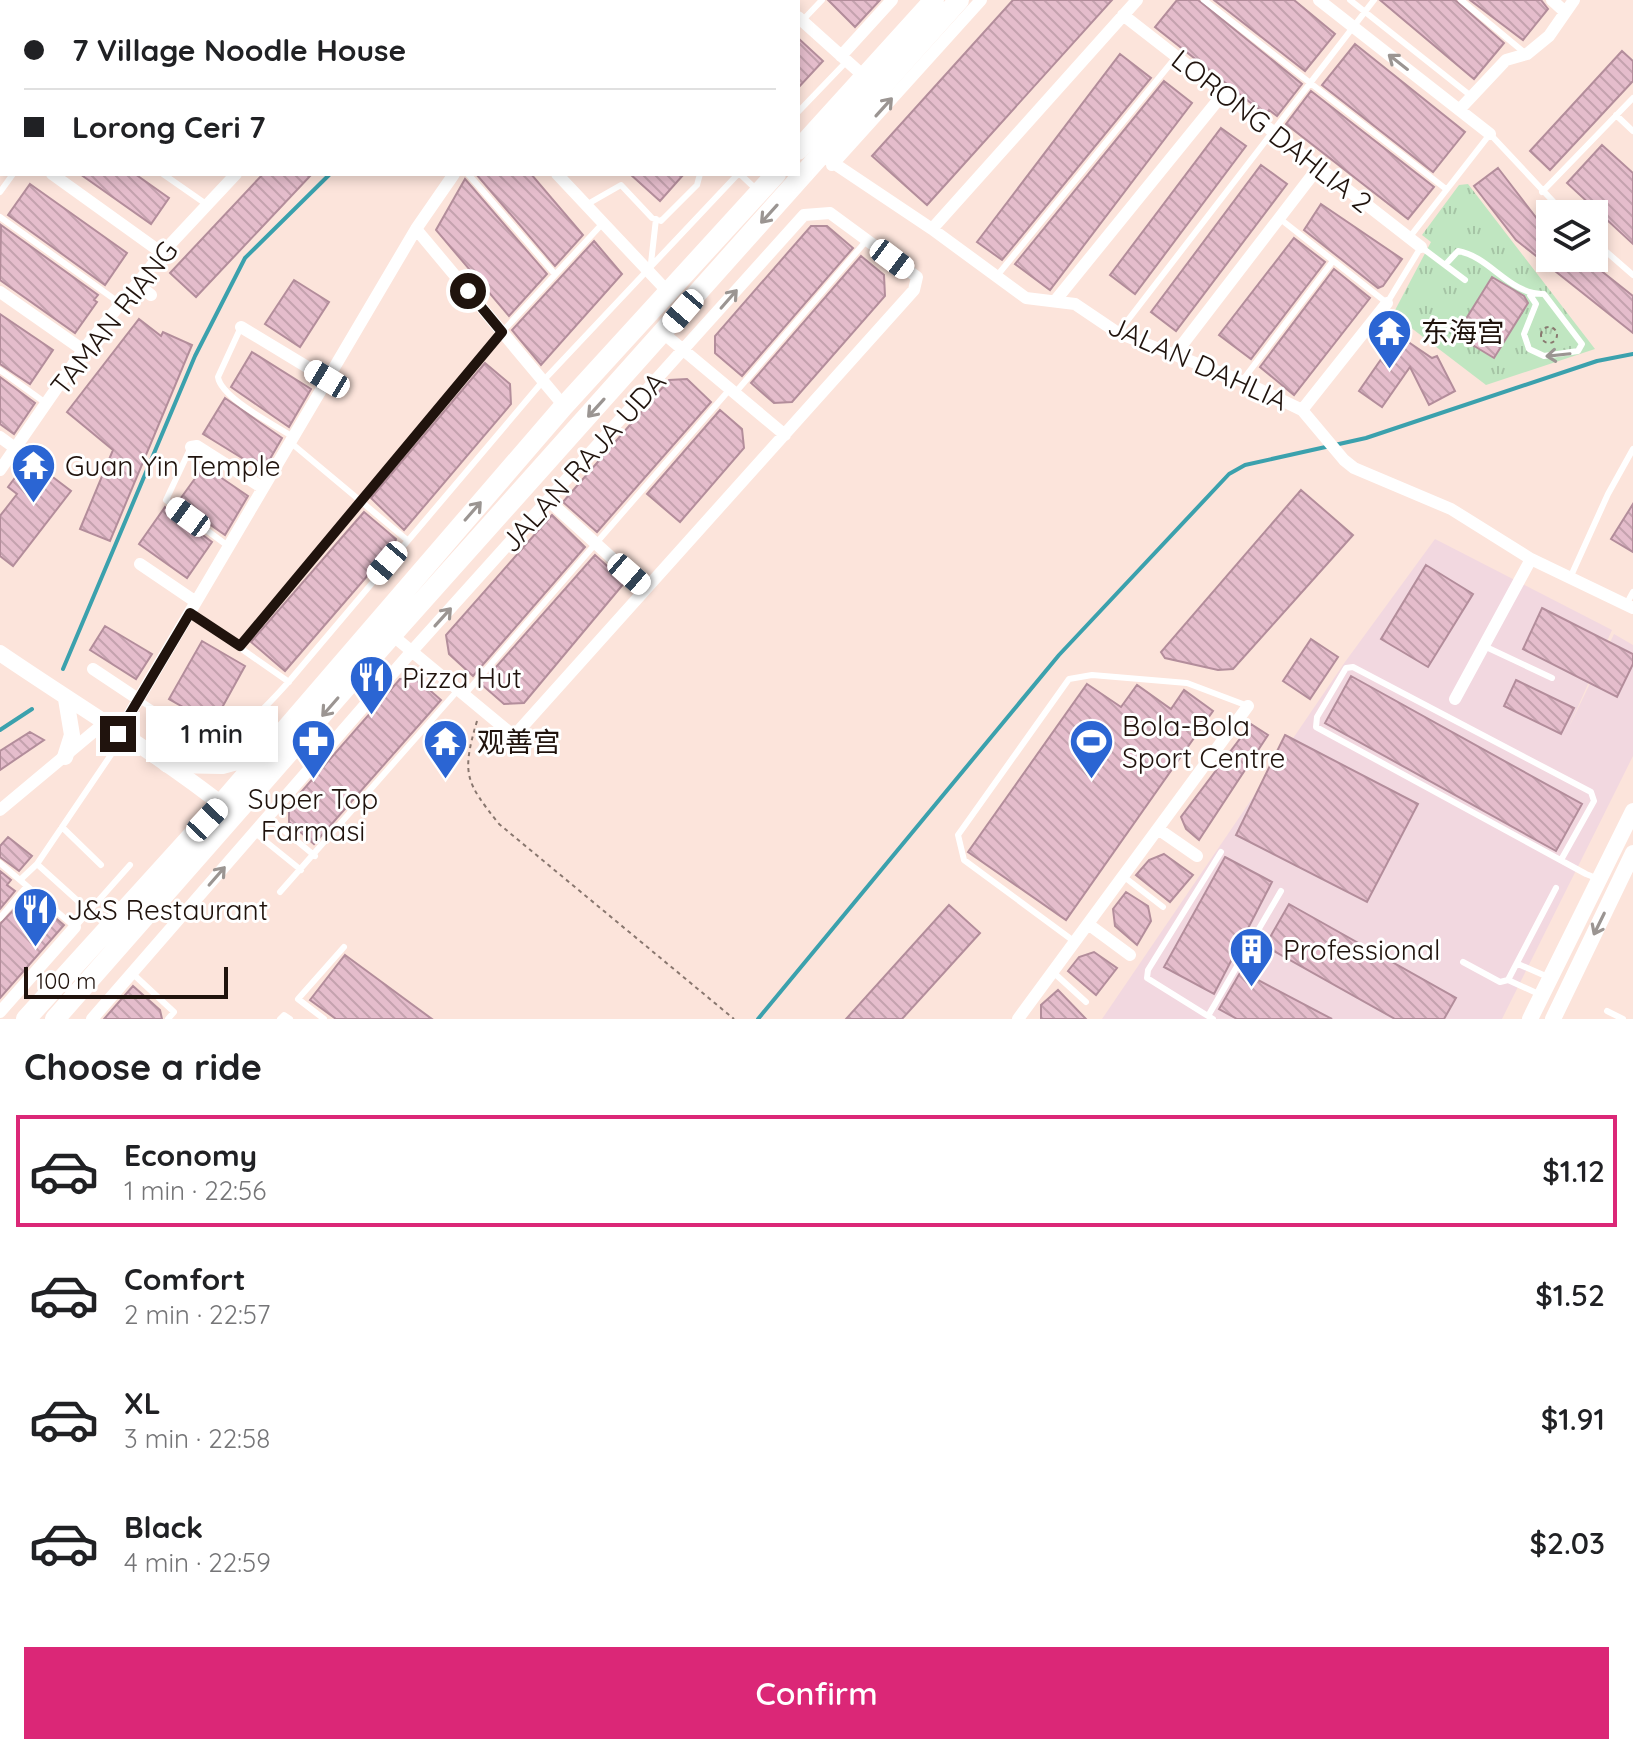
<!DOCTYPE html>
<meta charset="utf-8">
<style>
:root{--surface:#fff;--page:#f6f6f6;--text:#202124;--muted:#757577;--line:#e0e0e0;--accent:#db2777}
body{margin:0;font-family:Quicksand,"Noto Sans SC",sans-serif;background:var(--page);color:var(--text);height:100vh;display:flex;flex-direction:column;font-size:30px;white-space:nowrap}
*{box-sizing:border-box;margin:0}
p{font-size:26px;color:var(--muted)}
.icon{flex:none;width:44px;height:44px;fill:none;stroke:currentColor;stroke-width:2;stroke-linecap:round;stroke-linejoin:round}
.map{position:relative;height:1019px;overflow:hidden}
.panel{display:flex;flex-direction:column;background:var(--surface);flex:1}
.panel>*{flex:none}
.top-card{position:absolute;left:0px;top:0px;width:800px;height:176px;box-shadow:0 4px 12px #0003;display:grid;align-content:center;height:176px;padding:0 24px;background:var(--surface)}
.fabs{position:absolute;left:1536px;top:200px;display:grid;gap:16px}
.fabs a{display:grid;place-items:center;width:72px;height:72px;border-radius:0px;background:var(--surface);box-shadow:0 4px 12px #0003;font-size:40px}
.scale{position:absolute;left:24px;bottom:20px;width:204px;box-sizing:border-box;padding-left:8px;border:4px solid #20130d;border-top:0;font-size:22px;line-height:28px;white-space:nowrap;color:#20130d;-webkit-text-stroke:6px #fff;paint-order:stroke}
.end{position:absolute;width:36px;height:36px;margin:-18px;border:10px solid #20130d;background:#fff;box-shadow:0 0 0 4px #fff}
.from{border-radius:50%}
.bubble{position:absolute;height:56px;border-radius:0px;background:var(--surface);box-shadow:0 4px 12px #0003;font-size:26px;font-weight:600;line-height:56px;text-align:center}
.car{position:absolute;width:24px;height:48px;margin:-24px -12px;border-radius:10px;box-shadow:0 0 6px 2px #0007;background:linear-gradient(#fff 24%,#345 0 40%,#fff 0 76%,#345 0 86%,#fff 0)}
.top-card b{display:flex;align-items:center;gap:28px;height:76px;font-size:30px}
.top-card b+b{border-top:2px solid var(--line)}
.top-card i{width:20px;height:20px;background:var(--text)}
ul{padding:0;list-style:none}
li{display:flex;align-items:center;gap:24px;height:112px;margin:0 16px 12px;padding:0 8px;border:4px solid transparent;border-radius:0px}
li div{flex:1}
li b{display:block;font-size:30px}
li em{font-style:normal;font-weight:600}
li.on{border-color:var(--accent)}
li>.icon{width:72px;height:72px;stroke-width:1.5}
h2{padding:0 24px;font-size:36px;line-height:96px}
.cta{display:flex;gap:16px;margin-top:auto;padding:16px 24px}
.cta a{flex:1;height:92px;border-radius:0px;background:var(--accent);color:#fff;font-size:32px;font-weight:600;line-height:92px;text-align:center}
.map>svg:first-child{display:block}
</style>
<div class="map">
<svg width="1633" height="1019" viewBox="0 0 1633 1019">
<defs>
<pattern id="park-tufts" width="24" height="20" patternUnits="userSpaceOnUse" patternTransform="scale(2)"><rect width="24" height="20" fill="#c0e6c1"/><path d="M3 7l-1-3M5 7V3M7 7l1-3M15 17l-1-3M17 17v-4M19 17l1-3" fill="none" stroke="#a5c4a5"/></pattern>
<pattern id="building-back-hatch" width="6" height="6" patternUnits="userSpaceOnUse" patternTransform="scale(2)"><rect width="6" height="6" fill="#e5bdcc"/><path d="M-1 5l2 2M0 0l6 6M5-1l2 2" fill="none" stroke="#c4a2ae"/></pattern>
</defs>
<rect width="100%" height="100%" fill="#fce4db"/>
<path fill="#f2d8e0" d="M1435,539L1612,630L1568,729L1614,634L1633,645V756L1502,1019H1102L1345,662Z"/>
<path fill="url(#park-tufts)" d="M1468,184L1595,349L1486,385L1393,314L1431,242L1422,235L1459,185Z"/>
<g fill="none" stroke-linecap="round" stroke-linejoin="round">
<path stroke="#3ba1ad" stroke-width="4" d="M503,2L505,0
M63,669L195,356L245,258L330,174
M0,730L32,709
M758,1019L1059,655L1229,474L1245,465L1366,438L1597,361L1633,354"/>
</g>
<path fill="url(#building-back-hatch)" stroke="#b38d9b" stroke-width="2" d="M828,0H880L855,27Z
M1013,0H1112L927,205L872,156Z
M1177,0H1198L1302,84L1277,116L1269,110L1266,115L1155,27Z
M1214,0H1294L1335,34L1305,71Z
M1380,0H1455L1504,43L1474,79Z
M1470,0H1541L1548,9L1523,40Z
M798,38L823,61L798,88Z
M1355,44L1465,132L1433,172L1322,85Z
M1622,51L1633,61V81L1550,170L1530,151Z
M1120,54L1151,78L1002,260L977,242Z
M1164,81L1192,103L1050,290L1015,264Z
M1311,91L1434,187L1408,219L1286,124Z
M1221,128L1246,146L1135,294L1110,275Z
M1602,145L1633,173V244L1567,183Z
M1261,165L1287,184L1176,331L1151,312Z
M1498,168L1538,220L1550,230V258H1585L1633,296V333L1516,240L1474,186Z
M80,174H135L169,198L151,224Z
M263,174H312L196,297L170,273Z
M476,174H531L583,235L555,266Z
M630,174H684L660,201Z
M465,179L547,274L509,316L436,230Z
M30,184L127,253L105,285L8,215Z
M1321,204L1402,259L1383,286L1378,288L1304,230Z
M1,225L98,295L94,300L97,302L75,333L0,280Z
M811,226H827L853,248L742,376L715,353V336Z
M1294,238L1325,262L1251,359L1219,335Z
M594,241L622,274L541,365L512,330Z
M861,256L884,275L885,296L792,402L774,403L751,383Z
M1334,269L1370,298L1294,395L1260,367Z
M1492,277L1524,296L1528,303L1494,358L1456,335Z
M294,280L329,302L300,347L265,324Z
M0,314L53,350L30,384L0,364Z
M139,319L161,336L163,332L192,345L110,541L80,529L113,450L67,412Z
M1398,335L1432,358L1437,356L1455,391L1429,405L1410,367L1382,407L1359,391Z
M252,352L311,389L289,427L231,387Z
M485,363L510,384L511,404L404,530L371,498Z
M0,377L35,403L14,434L0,424Z
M687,379L711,402L597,532L563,502L669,380Z
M225,398L282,438L263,471L203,434Z
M720,410L742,429L744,448L680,522L647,494Z
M29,459L71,491L13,566L0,556V516L17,494L8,487Z
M204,466L248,496L225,535L178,502Z
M1301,490L1353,535L1233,669L1218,670L1165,658L1161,652Z
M1633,504V552L1611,539Z
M165,507L212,542L187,578L139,544Z
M364,512L396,539L394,545L285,671L251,642Z
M552,515L585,547L473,676L449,654L446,635Z
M595,555L625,582L524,703L504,704L481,684Z
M1426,565L1473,594L1428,667L1381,639Z
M1542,608L1633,654V664L1617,697L1523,649Z
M105,626L152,654L136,679L90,650Z
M1311,639L1338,657L1310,699L1283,681Z
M202,641L245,666L213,724L169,699Z
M1351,676L1582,804L1556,851L1325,723Z
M416,678L441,700L314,844L289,822V806L400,679Z
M1516,680L1574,708L1561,734L1504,706Z
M1087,684L1121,707L1137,685L1171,709L1184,690L1213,711L1066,920L968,852Z
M1251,724L1268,735L1199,840L1186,829L1181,817Z
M30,732L44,740L0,770V751Z
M1285,735L1418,804L1367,902L1236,835Z
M8,837L32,856L19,871L0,857V846Z
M1164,854L1193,875L1170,902L1136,875L1149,860Z
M1225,857L1272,882L1214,994L1164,967Z
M0,871L11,880L7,885L15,891L0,909Z
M1126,892L1148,906L1151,921L1137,945L1115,926L1113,909Z
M24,899H33L64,925L0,998V924Z
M1289,904L1456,998L1444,1019H1395L1265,946Z
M949,905L980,933L902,1019H846Z
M1094,952L1117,968L1096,995L1068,971L1079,957Z
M345,955L432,1019H336L310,1000Z
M1241,971L1332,1019H1237L1219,1009Z
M133,986L160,1010L162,1019H104Z
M1058,990L1086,1019H1041V1005Z"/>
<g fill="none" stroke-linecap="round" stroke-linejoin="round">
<path stroke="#89776f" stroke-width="2" stroke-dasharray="4 4" stroke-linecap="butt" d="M1541 335a8 8 0 1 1 16 0a8 8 0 1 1-16 0Z
M477,721C461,775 466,782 499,824L734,1019"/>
<path stroke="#fff" stroke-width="6" d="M128,0L131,2
M356,0L359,2
M682,0L684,2
M1204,0L1446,189
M1350,0L1471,96
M1461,0L1526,54
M520,2L522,0
M738,2L740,0
M802,21L822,0
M0,59L2,60
M798,112L847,61
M1616,115L1633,131
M0,122L2,119
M163,174L206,204
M468,174L554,273
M740,174L758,191
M0,192L13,174
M1542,192L1633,98
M586,205L621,185L652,218L661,221L697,185L700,174
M0,217L121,304
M1279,218L1387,303L1421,247L1465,280
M1409,238L1490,134L1565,214
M1594,241L1633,275
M651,263L656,219
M1445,265L1458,251C1491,257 1508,294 1544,294L1582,344L1578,351L1544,356L1529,349L1524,334L1536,304L1530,295
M996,277L1176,57
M241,327L218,377C221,398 275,425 293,437
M1118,333L1374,0
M0,370L47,404
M1242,381L1333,261
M735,393L867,240
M290,442L406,539
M191,447L166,500L228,546
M1570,578L1608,494L1633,449
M1626,605L1633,592
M190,613L289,682
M240,646L502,332L603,223
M1484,646L1552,678
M465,694L730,389
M139,700C160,712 187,736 212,739C236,742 275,697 291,679L543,381L738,174
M268,817L315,856
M62,827L101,865
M254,832L301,870
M1561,860L1594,801L1591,792L1353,667L1346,668L1317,717L1316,727L1586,874L1596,878
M0,863L75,927L130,865
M1123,876L1163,907
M20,880L37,864
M280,892L458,690
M89,911L37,864L123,737
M0,918L27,886
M1075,942L964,860L958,835L1069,679L1092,675L1187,683L1248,706
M1463,962L1500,982L1508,980L1556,888
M1518,964L1548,977
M1053,972L1086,1002
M132,973L174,1012L168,1019
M1508,980L1541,995
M1607,1011L1623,1019
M1208,1016L1147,978L1148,970L1221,852
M280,1019L284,1015L290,1019
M324,1019L298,999L344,947
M1213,1019L1208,1016L1281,891"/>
<path stroke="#fff" stroke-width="12" d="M20,0L23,2
M241,0L244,2
M778,0L781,2
M1319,0L1490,134
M1552,0L1564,11
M71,2L73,0
M393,2L395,0
M601,2L603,0
M1123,15L1421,247
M798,17L867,79
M841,56L892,0
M1459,110L1506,60L1527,54L1549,36L1574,0
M0,137L2,138
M817,152L932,229L1026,298L1075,304L1118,333L1242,381L1302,410L1344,460L1354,468L1451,509L1531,559L1633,608
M832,165L981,0
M52,174L162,253
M557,174L668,292
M416,229L564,406
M932,229L1137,0
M137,284L151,295
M0,292L83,350
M1055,301L1223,94
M241,327L327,379
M663,333L785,435
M1175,354L1317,169
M1302,410L1387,303
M0,437L15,448
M191,447L197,446L263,488
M0,470L83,350L162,253L236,174
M548,500L646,589
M140,564L196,602
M93,669L138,699
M1455,699L1531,559
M118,734L416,229L454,174
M0,810L103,724
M1158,829L1197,856
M1088,924L1130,955
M0,1012L75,927
M92,1019L412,651L804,215L830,213L917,277L914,290L514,736C473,702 433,669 392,635
M1018,1019L1248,706"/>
<path stroke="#fff" stroke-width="16" d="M0,653C76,705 157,753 229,810
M65,757L72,735L66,699
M1530,1019L1633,811
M1553,1019L1633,853"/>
<path stroke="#fff" stroke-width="20" d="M798,150L934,0
M168,763L222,764L263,753
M26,1019L221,804L564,406L776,174
M55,1019L392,635L959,0"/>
</g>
<defs><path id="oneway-shaft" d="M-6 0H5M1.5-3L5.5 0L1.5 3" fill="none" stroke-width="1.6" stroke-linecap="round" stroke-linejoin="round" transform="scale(2)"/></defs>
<g stroke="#9b9592">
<use href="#oneway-shaft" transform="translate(1398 62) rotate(-142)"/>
<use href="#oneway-shaft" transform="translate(884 107) rotate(-48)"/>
<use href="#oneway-shaft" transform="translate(769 214) rotate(132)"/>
<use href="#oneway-shaft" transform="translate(729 299) rotate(-49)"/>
<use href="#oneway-shaft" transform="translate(1558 355) rotate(174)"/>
<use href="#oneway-shaft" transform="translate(596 408) rotate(132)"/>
<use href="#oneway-shaft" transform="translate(473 511) rotate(-49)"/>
<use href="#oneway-shaft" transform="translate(443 617) rotate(-48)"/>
<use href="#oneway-shaft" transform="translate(330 707) rotate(131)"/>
<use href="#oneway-shaft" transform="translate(217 876) rotate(-49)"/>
<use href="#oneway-shaft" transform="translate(1599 924) rotate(116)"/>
</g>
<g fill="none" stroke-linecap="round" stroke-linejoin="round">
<path stroke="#20130d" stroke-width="10" d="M118,734L190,613L240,646L502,332L468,291"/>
</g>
<defs>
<symbol id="temple-pin" viewBox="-11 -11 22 30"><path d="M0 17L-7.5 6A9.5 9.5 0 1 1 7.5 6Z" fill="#2b65d3" stroke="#fff"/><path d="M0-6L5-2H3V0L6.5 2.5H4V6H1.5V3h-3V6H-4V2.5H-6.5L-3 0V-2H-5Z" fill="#fff"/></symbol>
<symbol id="restaurant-pin" viewBox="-11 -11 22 30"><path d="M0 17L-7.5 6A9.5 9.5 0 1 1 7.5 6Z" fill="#2b65d3" stroke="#fff"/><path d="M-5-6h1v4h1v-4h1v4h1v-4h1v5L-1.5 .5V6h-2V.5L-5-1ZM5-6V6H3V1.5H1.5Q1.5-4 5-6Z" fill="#fff"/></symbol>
<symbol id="pharmacy-pin" viewBox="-11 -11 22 30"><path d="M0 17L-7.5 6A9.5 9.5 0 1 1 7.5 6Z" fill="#2b65d3" stroke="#fff"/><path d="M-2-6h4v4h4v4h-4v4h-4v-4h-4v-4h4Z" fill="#fff"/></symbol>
<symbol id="stadium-pin" viewBox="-11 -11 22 30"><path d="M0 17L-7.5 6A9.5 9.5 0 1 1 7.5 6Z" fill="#2b65d3" stroke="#fff"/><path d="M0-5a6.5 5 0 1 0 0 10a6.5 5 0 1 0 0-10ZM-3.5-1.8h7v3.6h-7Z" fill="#fff"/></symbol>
<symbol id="building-pin" viewBox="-11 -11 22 30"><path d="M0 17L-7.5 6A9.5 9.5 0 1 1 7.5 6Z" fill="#2b65d3" stroke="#fff"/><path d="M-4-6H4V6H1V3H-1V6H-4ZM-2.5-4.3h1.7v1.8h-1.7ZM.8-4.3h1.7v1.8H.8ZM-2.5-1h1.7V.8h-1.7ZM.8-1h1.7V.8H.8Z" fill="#fff"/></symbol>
</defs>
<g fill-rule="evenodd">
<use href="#temple-pin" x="1364" y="306" width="51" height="69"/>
<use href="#temple-pin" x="8" y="440" width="51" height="69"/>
<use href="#restaurant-pin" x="346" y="652" width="51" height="69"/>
<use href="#pharmacy-pin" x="288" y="716" width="51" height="69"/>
<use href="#temple-pin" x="420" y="716" width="51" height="69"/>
<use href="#stadium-pin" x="1066" y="716" width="51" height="69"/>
<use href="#restaurant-pin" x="10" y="884" width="51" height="69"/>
<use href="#building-pin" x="1226" y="924" width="51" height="69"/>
</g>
<g text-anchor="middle" stroke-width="6" stroke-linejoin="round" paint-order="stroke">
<g font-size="28" fill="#20130d" stroke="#fff">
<text transform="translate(1272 131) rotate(38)" y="10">LORONG DAHLIA 2</text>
<text transform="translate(114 318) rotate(-52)" y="10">TAMAN RIANG</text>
<text transform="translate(1198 363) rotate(24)" y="10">JALAN DAHLIA</text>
<text transform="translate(583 462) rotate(-48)" y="10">JALAN RAJA UDA</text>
</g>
<g font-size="28" fill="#20130d" stroke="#fff" text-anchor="start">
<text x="1421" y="342">东海宫</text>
<text x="65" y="476">Guan Yin Temple</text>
<text x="402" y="688">Pizza Hut</text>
<text x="1122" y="736">Bola-Bola<tspan x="1122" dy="32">Sport Centre</tspan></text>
<text x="477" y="752">观善宫</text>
<text x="313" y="809" text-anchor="middle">Super Top<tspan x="313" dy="32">Farmasi</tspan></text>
<text x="67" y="920">J&amp;S Restaurant</text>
<text x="1283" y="960">Professional</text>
</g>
</g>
</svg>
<div class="fabs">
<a><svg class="icon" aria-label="layers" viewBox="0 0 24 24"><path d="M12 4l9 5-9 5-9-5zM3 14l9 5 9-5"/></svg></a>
</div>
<div class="scale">100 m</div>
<i class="end from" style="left:468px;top:291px"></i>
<i class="end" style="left:118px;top:734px"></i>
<div class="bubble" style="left:146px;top:706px;width:132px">1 min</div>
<i class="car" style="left:892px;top:259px;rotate:127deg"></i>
<i class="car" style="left:683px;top:311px;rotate:221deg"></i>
<i class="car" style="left:327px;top:379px;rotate:301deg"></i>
<i class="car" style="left:188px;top:517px;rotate:306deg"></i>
<i class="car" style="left:387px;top:563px;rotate:220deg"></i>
<i class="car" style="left:629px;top:574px;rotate:131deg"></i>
<i class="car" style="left:207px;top:820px;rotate:43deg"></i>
<div class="top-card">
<b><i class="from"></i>7 Village Noodle House</b>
<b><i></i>Lorong Ceri 7</b>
</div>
</div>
<section class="panel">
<h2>Choose a ride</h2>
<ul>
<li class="on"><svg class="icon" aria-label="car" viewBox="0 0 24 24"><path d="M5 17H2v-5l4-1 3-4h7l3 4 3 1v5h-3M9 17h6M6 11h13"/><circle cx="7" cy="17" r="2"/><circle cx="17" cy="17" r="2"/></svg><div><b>Economy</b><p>1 min · 22:56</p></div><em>$1.12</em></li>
<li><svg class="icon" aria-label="car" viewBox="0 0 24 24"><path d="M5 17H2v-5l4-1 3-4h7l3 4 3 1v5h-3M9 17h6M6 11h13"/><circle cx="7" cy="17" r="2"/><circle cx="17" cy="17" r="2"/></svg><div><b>Comfort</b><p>2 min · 22:57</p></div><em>$1.52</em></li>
<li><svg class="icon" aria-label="car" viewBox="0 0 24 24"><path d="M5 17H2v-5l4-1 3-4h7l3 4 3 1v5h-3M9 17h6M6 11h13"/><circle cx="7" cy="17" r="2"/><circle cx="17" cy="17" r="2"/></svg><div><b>XL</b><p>3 min · 22:58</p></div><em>$1.91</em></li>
<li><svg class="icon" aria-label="car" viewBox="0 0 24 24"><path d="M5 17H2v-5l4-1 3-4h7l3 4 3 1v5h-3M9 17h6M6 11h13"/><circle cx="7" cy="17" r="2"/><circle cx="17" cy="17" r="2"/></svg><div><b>Black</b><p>4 min · 22:59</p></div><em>$2.03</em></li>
</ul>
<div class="cta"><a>Confirm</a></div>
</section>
